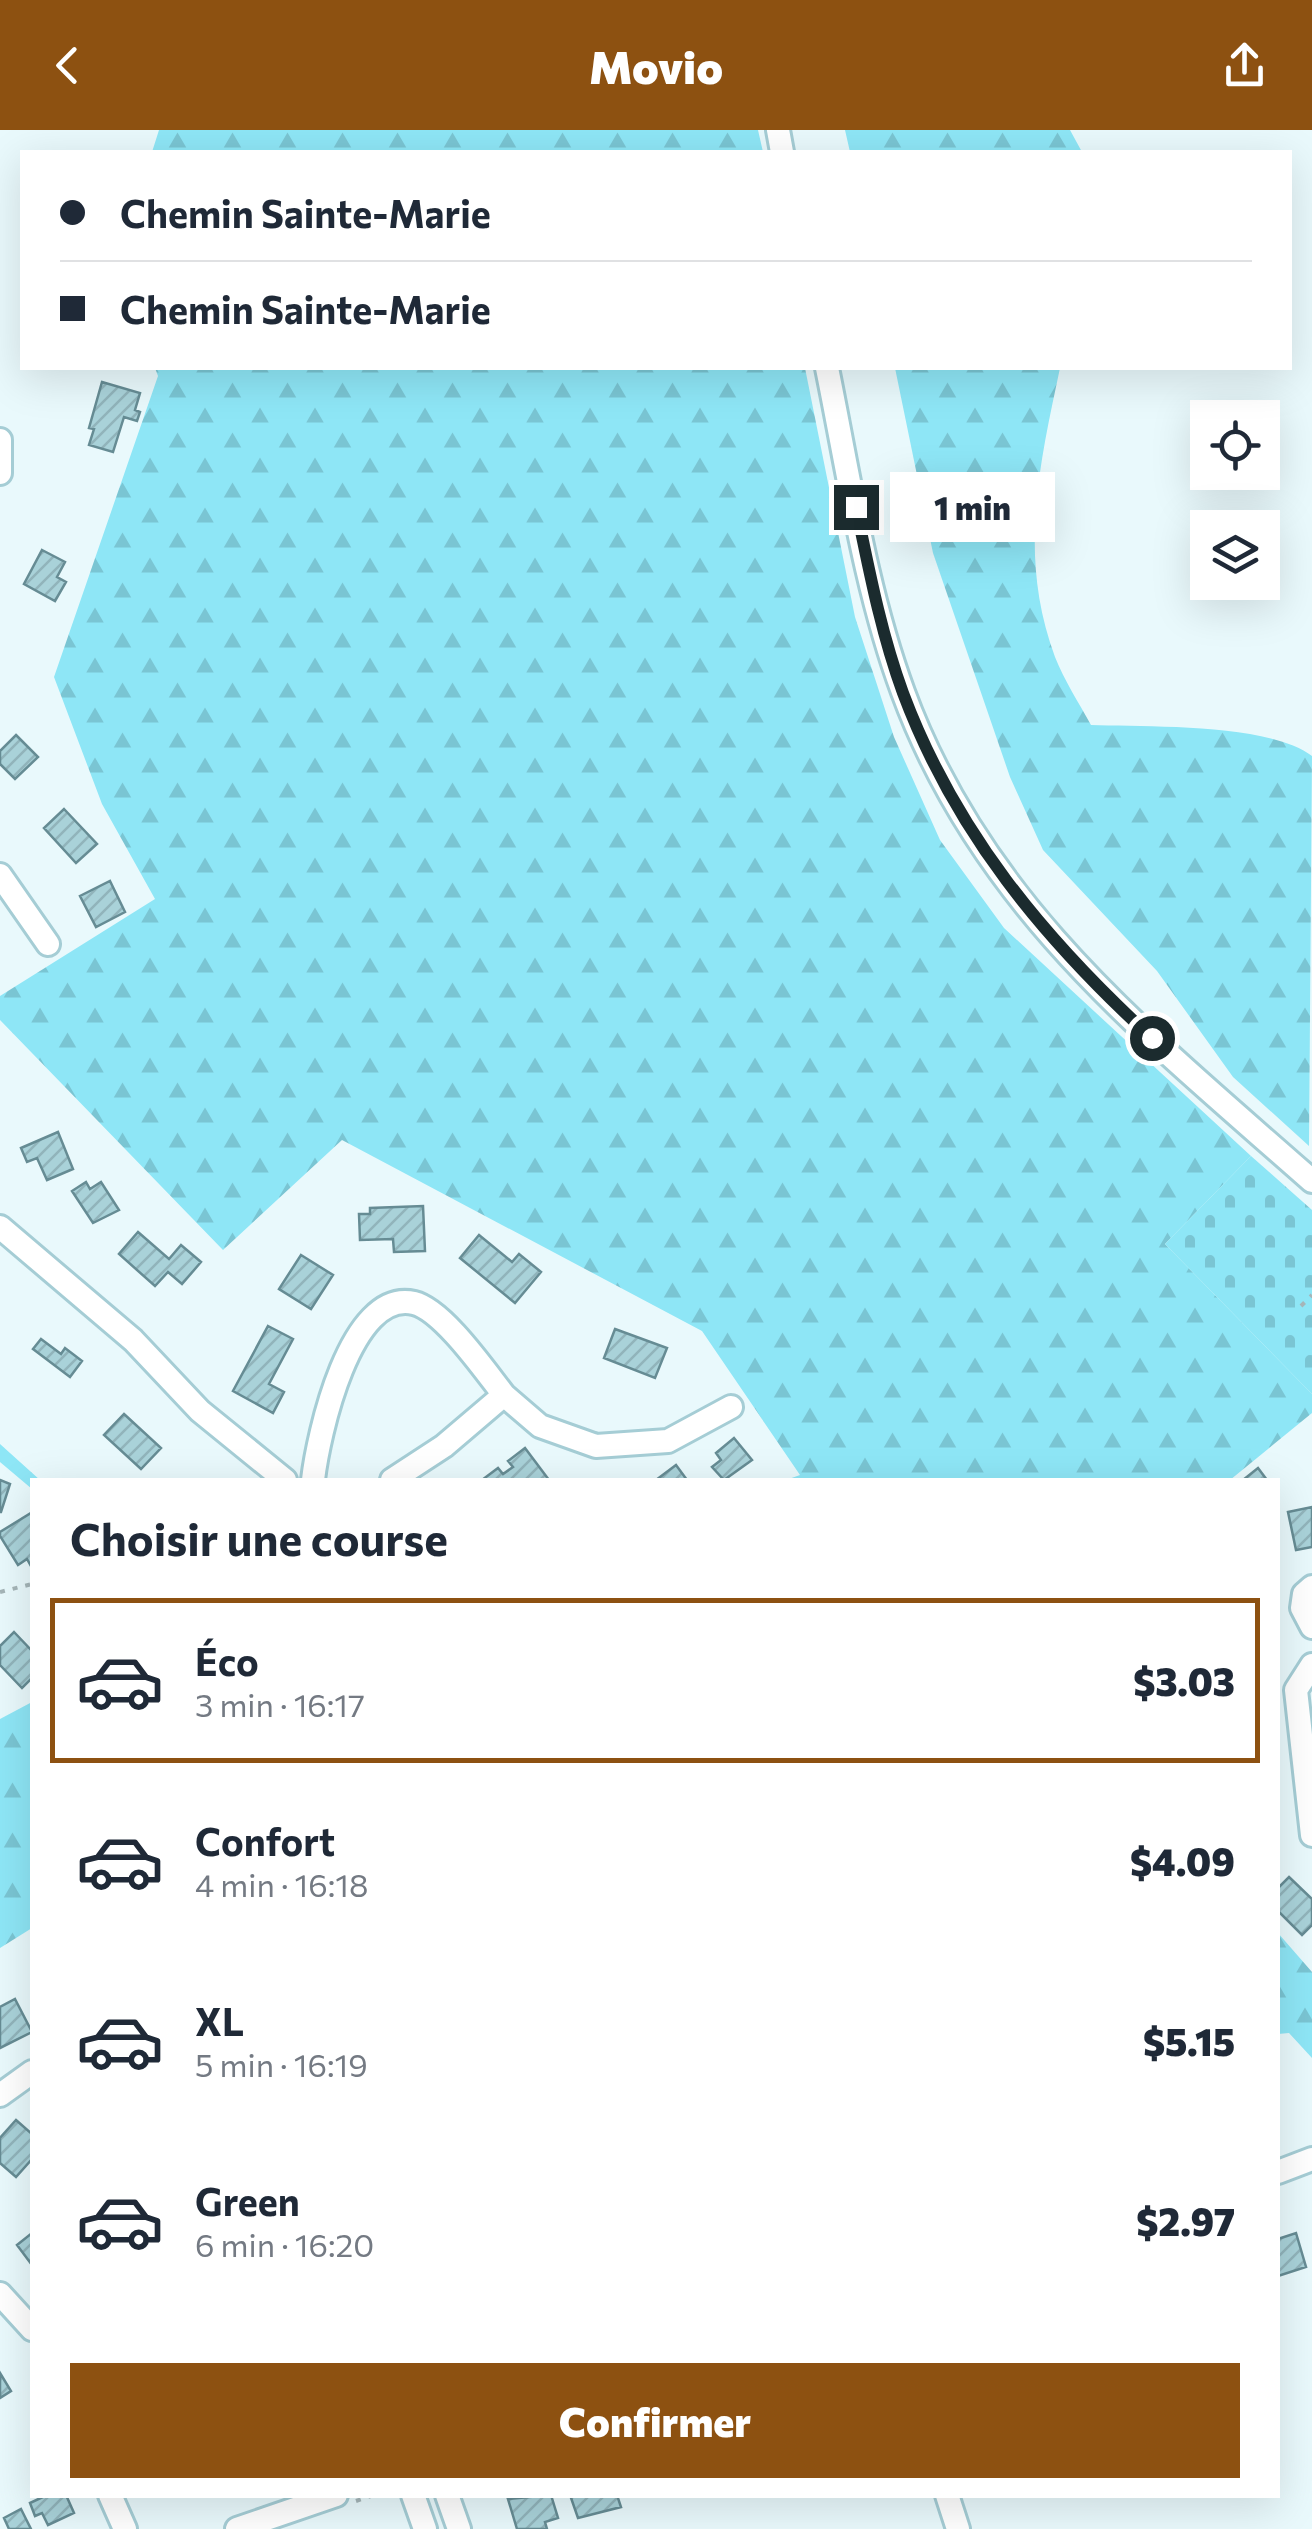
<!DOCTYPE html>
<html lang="fr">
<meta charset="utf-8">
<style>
:root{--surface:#fff;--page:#f2f2f3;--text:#1f2937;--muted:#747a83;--line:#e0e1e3;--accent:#8d5111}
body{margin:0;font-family:Commissioner,sans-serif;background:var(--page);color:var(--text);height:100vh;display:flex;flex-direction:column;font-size:38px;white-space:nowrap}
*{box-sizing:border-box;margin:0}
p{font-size:32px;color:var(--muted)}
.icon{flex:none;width:55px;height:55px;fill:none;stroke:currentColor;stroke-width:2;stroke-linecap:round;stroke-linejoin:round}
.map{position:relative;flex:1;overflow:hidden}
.drawer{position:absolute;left:30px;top:1348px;width:1250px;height:1020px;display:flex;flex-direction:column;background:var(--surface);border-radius:0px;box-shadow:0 10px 40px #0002}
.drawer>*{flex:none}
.top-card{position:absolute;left:20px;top:20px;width:1272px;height:220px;border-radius:0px;box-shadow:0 10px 40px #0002;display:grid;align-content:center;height:220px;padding:0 40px;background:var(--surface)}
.controls{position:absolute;left:1190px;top:270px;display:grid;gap:20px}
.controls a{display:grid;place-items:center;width:90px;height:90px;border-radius:0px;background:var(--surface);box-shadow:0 10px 40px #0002;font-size:50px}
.end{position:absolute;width:45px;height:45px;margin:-22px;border:12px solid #1b2b2e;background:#fff;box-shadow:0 0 0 5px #fff}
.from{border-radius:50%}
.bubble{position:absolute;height:70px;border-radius:0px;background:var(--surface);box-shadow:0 10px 40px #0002;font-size:32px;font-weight:800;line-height:70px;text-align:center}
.top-card b{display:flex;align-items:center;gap:35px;height:95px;font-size:38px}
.top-card b+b{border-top:2px solid var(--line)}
.top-card i{width:25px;height:25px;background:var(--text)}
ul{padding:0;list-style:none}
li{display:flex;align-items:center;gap:30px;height:165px;margin:0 20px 15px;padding:0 20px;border:5px solid transparent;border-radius:0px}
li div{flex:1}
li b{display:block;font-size:38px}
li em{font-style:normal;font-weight:800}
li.current{border-color:var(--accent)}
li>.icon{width:90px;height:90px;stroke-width:1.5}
h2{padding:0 40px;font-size:45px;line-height:120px}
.cta{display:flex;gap:20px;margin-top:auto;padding:20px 40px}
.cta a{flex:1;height:115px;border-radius:0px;background:var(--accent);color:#fff;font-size:40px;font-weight:800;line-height:115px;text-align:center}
header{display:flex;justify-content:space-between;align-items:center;height:130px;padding:0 40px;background:var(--accent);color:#fff;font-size:45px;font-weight:800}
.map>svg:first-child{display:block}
</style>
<header><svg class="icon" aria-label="back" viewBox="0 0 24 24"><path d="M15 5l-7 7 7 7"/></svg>Movio<svg class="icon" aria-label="share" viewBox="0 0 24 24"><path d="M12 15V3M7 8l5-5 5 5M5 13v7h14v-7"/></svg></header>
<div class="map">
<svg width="1312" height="2399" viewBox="0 0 1312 2399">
<defs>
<pattern id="forest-firs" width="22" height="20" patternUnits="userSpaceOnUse" patternTransform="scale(2.5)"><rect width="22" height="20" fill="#8ee6f6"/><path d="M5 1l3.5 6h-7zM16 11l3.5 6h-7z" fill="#7ac5d3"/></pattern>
<pattern id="cemetery-stones" width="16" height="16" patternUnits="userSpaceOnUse" patternTransform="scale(2.5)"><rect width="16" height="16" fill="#8ee6f6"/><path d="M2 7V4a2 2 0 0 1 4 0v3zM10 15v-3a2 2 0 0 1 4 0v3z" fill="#7ac5d3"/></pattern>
<pattern id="building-hatch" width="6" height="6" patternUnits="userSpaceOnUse" patternTransform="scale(2.5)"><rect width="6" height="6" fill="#a9d2d9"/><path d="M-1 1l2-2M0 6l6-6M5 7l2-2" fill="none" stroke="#91b4bb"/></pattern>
</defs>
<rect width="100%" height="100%" fill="#e9f9fc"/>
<path fill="url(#forest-firs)" d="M159,0H758L763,22H152Z
M845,0H1070L1082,22H850Z
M155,238H805L855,487L894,607L940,710L1004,798L1251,1026L1165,1114L1312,1264V1283L1230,1350H786L800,1345L702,1201L342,1010L223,1120L0,890V866L155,769L102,674L54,547L158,246Z
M895,238H1060C1039,337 1018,427 1055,527C1064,550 1079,573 1091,595C1146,597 1269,593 1312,626L1309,1016L1233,947L1157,841L1043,720L1010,647L933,423Z
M0,1314L40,1350H32V1359L0,1332Z
M32,1572V1798L0,1818V1589Z
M1278,1803L1312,1842V1928L1289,1903L1278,1904Z"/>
<path fill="url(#cemetery-stones)" d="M1251,1026L1312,1080V1264L1165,1114Z"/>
<path fill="url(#building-hatch)" stroke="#668c94" stroke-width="2.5" d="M102,252L140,263L135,280L140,282L137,291L124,287L113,322L89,315L94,299L89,298Z
M42,420L65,432L57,447L66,452L55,471L24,454Z
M16,605L38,627L15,649L0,634V621Z
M64,679L97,714L76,733L44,698Z
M110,751L125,782L96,797L80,766Z
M58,1002L73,1039L47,1050L37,1028L27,1032L21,1018Z
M86,1052L90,1059L101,1052L119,1080L93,1093L72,1061Z
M423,1076L425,1121L394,1122L393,1109L360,1110L359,1084H370V1078Z
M138,1102L169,1129L181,1115L201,1132L182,1154L168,1142L155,1156L119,1124Z
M479,1105L512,1132L519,1124L541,1142L515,1173L460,1128Z
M301,1125L333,1145L311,1179L279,1159Z
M268,1196L293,1209L269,1254L284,1262L273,1283L233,1261Z
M615,1199L667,1218L655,1248L604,1228Z
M41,1209L61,1224L65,1218L82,1231L70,1247L33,1219Z
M124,1284L161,1318L141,1339L104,1305Z
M734,1308L752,1330L724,1350L712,1337L721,1330L716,1323Z
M525,1318L549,1350H482L498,1338L503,1344L513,1337L508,1331Z
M676,1335L687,1350H656Z
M1258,1338L1267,1350H1243Z
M0,1350L10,1354L1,1382H0Z
M1312,1377V1417L1296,1420L1288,1382Z
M31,1383L32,1386V1438L27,1429L18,1435L0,1406V1402Z
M14,1502L32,1521V1548L22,1558L0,1535V1516Z
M1289,1747L1312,1769V1795L1302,1805L1278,1781V1758Z
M15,1869L32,1902L0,1918V1877Z
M16,1990L32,2004V2029L16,2047L0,2033V2008Z
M32,2103V2135L17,2115Z
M1296,2103L1306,2137L1278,2146V2109Z
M0,2243L11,2261L0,2268Z
M47,2365H66L74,2383L48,2395L42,2383L35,2386L30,2373Z
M551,2365L558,2388L545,2392L547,2399H517L508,2369Z
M570,2365H617L621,2377L578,2388Z
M21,2379L31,2399H9L4,2388Z"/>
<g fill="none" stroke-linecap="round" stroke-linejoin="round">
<defs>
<path id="minor" d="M778,0L782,22
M827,238C849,346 865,459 903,562C982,777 1147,905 1312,1051
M0,310V343
M0,745L48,814
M0,1097L133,1210L200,1281L285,1350
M504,1265L540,1296L596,1316L668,1311L731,1277
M313,1350C318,1306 350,1158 414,1173C443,1180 485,1241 504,1265L444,1316L392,1350
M1312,1457L1304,1464L1302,1478L1312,1497
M1312,1535L1296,1560L1312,1705
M0,1965L32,1942
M1278,2042L1312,2029
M0,2164L32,2199
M110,2365L125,2399
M413,2365L425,2399
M447,2365L459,2399
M947,2365L958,2399
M237,2399L336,2365"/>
</defs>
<use href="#minor" stroke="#a5cdd5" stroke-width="28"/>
<path stroke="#a5b5b8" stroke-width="4" stroke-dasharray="5 8" stroke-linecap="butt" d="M1301,1176L1312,1165
M0,1462L32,1454
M356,2371L374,2365"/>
<use href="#minor" stroke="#fff" stroke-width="22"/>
</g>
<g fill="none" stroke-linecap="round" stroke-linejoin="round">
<path stroke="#1b2b2e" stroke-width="12" d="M856,377C869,440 881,503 903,563C955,702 1044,809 1152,908"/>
</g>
</svg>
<div class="controls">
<a><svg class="icon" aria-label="locate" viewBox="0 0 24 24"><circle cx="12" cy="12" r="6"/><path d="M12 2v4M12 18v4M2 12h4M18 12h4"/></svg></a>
<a><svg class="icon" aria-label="layers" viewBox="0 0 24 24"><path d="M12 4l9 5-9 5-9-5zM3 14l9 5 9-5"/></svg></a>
</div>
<i class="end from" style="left:1152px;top:908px"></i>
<i class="end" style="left:856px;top:377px"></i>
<div class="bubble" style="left:890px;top:342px;width:165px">1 min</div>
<div class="top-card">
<b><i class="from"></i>Chemin Sainte-Marie</b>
<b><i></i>Chemin Sainte-Marie</b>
</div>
<section class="drawer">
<h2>Choisir une course</h2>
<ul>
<li class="current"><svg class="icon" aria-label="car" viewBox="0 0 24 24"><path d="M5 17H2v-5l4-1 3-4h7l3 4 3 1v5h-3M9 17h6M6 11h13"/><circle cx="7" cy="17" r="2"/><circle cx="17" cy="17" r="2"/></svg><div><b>Éco</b><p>3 min · 16:17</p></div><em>$3.03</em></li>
<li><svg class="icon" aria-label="car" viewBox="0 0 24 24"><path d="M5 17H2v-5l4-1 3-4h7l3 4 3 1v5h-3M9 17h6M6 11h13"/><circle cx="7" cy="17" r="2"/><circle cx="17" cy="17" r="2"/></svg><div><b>Confort</b><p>4 min · 16:18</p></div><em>$4.09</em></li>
<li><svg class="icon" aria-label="car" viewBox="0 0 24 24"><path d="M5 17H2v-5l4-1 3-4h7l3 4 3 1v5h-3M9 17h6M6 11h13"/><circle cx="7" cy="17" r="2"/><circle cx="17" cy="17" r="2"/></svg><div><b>XL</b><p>5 min · 16:19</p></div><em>$5.15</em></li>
<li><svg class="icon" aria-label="car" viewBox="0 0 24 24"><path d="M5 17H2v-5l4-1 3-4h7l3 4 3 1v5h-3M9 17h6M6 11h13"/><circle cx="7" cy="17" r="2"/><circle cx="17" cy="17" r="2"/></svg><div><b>Green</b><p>6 min · 16:20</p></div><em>$2.97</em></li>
</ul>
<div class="cta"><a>Confirmer</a></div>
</section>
</div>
